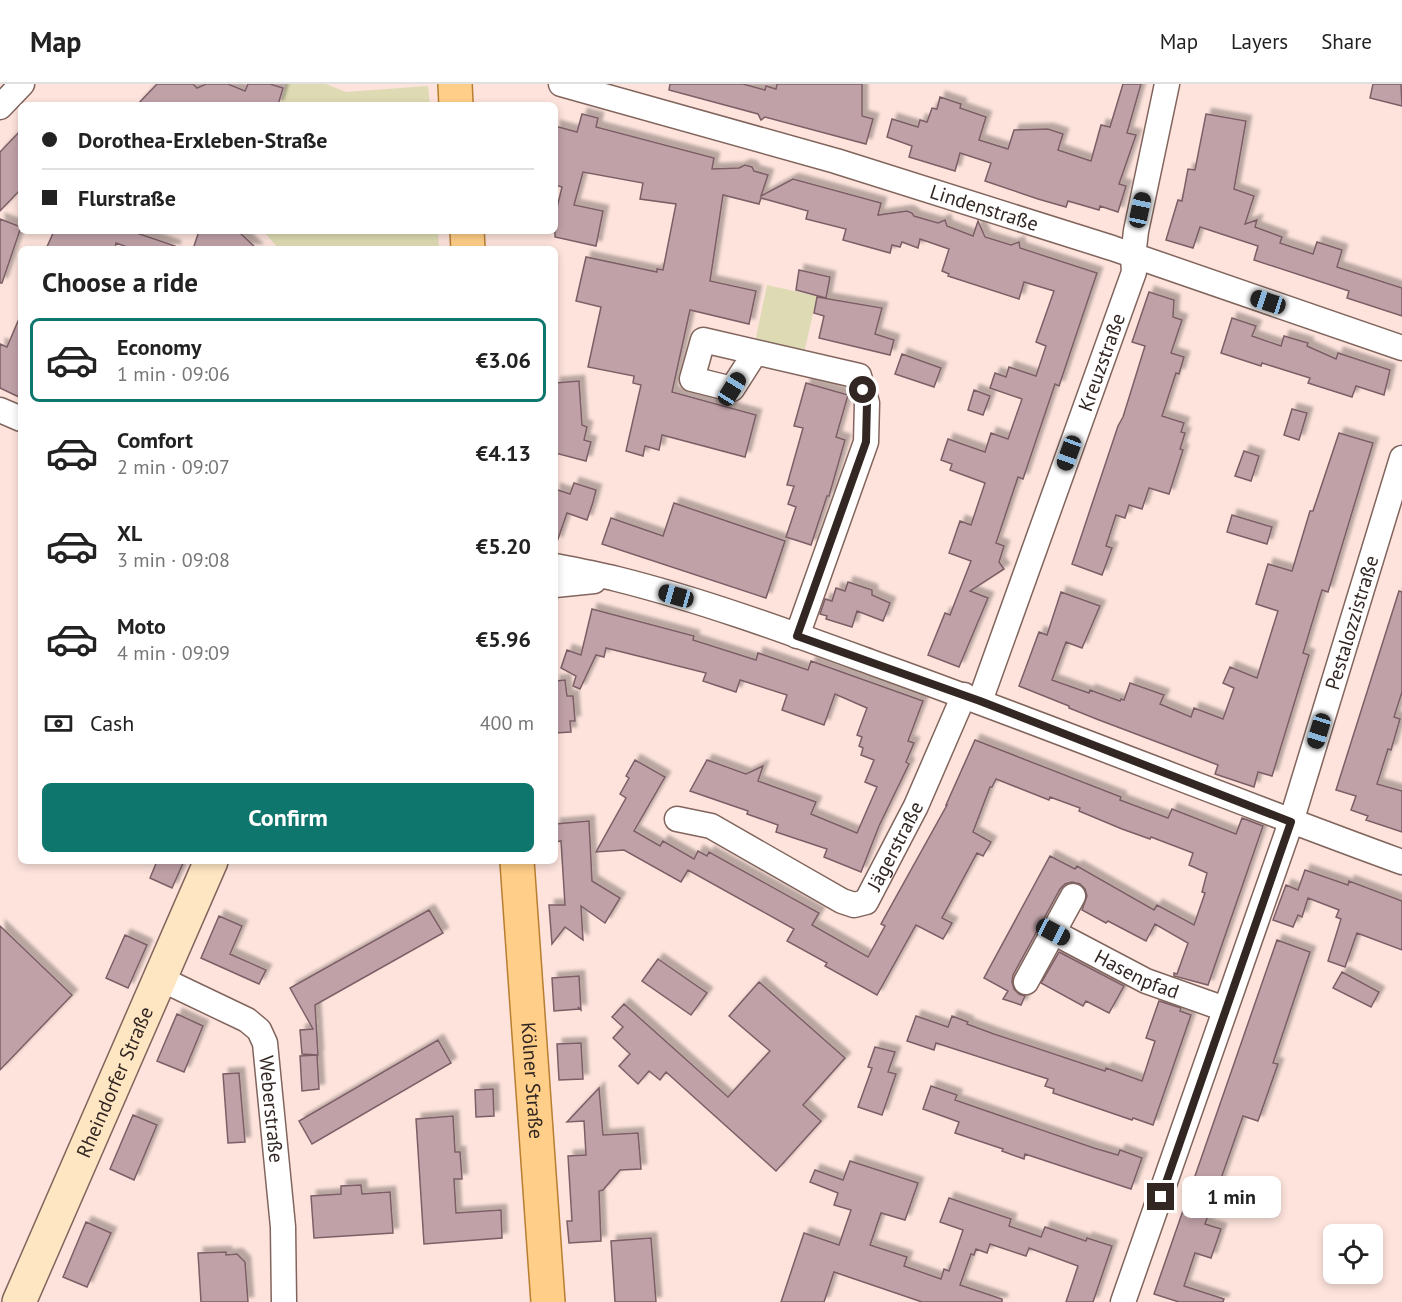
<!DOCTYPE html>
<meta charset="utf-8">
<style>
:root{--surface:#fff;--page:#f6f6f6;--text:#222;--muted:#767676;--line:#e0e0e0;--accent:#0f766e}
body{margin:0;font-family:"PT Sans",sans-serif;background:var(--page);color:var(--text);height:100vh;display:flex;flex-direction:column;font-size:22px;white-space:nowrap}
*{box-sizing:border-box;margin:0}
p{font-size:20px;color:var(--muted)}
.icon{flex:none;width:33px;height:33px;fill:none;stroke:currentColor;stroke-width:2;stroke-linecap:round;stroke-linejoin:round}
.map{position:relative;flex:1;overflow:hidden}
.panel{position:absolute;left:18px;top:162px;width:540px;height:618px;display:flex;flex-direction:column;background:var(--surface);border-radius:9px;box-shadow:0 3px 9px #0003}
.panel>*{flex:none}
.guide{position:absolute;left:18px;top:18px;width:540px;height:132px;border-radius:9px;box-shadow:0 3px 9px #0003;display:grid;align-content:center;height:132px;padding:0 24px;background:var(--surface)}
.tools{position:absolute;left:1323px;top:1140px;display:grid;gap:12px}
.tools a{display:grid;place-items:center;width:60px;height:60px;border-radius:9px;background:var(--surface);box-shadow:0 3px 9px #0003;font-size:30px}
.end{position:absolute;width:27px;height:27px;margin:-14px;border:8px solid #332723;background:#fff;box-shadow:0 0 0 3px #fff}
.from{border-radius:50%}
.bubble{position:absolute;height:42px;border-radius:9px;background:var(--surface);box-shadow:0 3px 9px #0003;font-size:20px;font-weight:700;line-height:42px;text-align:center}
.car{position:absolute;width:18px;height:36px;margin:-18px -9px;border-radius:8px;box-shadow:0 0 4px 2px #0007;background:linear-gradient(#222 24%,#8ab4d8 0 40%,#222 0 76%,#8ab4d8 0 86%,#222 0)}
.guide b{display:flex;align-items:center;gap:21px;height:57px;font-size:22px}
.guide b+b{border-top:2px solid var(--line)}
.guide i{width:15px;height:15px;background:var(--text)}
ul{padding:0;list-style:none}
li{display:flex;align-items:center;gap:18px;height:84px;margin:0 12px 9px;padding:0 12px;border:3px solid transparent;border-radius:9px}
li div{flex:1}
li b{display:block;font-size:22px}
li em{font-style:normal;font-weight:700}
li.current{border-color:var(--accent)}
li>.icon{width:54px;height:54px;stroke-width:1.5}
h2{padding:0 24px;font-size:27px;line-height:72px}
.pay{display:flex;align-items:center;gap:15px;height:66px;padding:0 24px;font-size:22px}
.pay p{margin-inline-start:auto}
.cta{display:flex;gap:12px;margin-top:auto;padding:12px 24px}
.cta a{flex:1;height:69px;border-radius:9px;background:var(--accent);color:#fff;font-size:24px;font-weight:700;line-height:69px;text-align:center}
header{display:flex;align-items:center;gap:36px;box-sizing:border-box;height:84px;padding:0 30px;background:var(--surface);border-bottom:2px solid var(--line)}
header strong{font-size:28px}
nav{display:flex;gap:33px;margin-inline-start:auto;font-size:21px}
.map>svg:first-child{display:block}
</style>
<header>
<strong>Map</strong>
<nav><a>Map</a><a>Layers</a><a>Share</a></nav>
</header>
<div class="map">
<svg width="1402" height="1218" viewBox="0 0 1402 1218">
<defs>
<filter id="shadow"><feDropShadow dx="5.5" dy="-5.5" stdDeviation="1.5" flood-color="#0004"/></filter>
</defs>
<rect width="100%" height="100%" fill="#fde3dc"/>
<path fill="#dedbb4" d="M286,0H326L346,8L428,2L430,21H280Z
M263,147H438L439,165H279Z
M767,201L817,212L804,269L755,258Z"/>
<path fill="#c0a1a8" stroke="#7c5f66" stroke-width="1.5" filter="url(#shadow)" d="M157,0H193L197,4L206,0H228L245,7L248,0H270L283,4L278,21H137Z
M670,0H743L765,6L766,2L776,5L777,0H862V32L873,35L866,60L765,33L761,36L758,30L669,6Z
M1123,0H1141L1127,49L1136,51L1119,100L1126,102L1118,128L1100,122L1099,126L1068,117L1066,123L1038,115L985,97L991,79L960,69L955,87L909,73L912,62L887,53L892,35L918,43L920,36L927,38L932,24L937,25L940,13L961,20L960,24L986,33L979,56L1008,65L1014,46L1048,45L1063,50L1058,66L1091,77L1101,41L1110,43Z
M1373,0H1401L1402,22L1370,14Z
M582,30L598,34L596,43L714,74L712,85L739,84L745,81L752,83L754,87L768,91L761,112L793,95L881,119L878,131L907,127L912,129L914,132L938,139L945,136L947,142L973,152L978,137L985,153L1011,161L1019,158L1020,164L1097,189L1059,302L1055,300L1023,395L1018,393L996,459L1004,462L999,478L1004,485L970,507L988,514L959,583L928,571L945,529L950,531L971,477L949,469L960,437L971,441L985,399L950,386L952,380L941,376L948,355L985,368L991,349L1008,355L1022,315L990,304L995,289L1006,293L1009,283L1036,292L1046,262L1036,258L1054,207L1024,198L1019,215L948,192L949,190L942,187L949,165L920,155L918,164L902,158L900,163L892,161L890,169L843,156L846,145L806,135L808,127L761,114L759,120L723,111L710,197L756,207L749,240L690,226L672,308L756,331L745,373L662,351L659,366L645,362L643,372L626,367L641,301L633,299L634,292L588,283L601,223L576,217L586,173L657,188V185L663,186L676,120L640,115L643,99L583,88L574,121L603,127L596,162L555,153V132L562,103L555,101V42L577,48Z
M1206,30L1246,37L1234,105L1254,112L1245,140L1257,136L1255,143L1282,153L1280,159L1313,170L1317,158L1342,166L1337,183L1402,204V232L1347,214L1349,207L1254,176L1258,162L1200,143L1193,164L1166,156L1178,116L1182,117L1188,85L1195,86Z
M21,46V105L0,127V68Z
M0,135L21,143L2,199H0Z
M54,147H131L175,162V165H133L116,159L115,165H46Z
M199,147H238L257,165H193Z
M799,186L830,193L826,214L796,206Z
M1149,208L1174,216L1173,233L1182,236L1171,269L1184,273L1179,290L1176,289L1162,332L1184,339L1181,348L1185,349L1180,365L1183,366L1169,410L1149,404L1142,425L1129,421L1125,434L1116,431L1106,462L1112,464L1102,491L1072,480L1118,342L1123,333L1145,262L1132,258Z
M817,213L882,224L875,250L894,256L890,271L819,254L824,232L814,229Z
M21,230V314L0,304V260L7,263Z
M1232,234L1256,242L1252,252L1281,262L1284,252L1308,259L1307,262L1336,275L1338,269L1390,286L1384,311L1356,302L1352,313L1308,299L1310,294L1262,279L1261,282L1221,269Z
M902,270L941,284L934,303L895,290Z
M579,297L582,341L587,343L584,356L591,358L586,377L555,369V299Z
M806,299L848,311L836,353L845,356L829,412H827L811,461L786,453L796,423L788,420L794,402L787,401L803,344L794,342Z
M974,306L990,312L983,331L968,326Z
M1292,325L1307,329L1299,356L1284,351Z
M1339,349L1373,359L1328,508L1322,506L1303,569L1309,571L1272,692L1258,688L1254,703L1215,690L1218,681L1099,636L1069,624V622L1019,602L1039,548L1047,551L1061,508L1100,522L1082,564L1066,558L1052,596L1089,609L1090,606L1120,617L1121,615L1124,616L1130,599L1164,611L1160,620L1191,633L1194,624L1223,635L1234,604L1223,599L1230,583L1257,594L1278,527L1256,520L1268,480L1292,487L1310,427H1313Z
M1244,367L1259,372L1251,397L1235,392Z
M574,399L596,406L593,418L587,436L567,429L557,458L555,457V405L570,410Z
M674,419L785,457L766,514L602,460L611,434L663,452Z
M1232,431L1272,443L1267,460L1227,448Z
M848,498L872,506V511L890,519L883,537L857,527L852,543L826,535L827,532L820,530L825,515L832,517L836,504L845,507Z
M1399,507L1402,508V608L1394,633L1400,635L1391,666L1388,665L1377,700L1402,707V748L1366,736L1368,732L1351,726L1356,712L1336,706Z
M592,525L694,552L693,556L756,576L758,569L808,586L811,577L923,617L908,657L914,659L906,678L909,680L879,742L861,788L824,773L827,765L776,748L778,741L747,730L748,727L690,707L707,676L746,690L763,682L758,697L816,718L811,730L857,749L877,703L865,698L874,676L861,671L863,664L859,662L862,653L857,651L867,624L835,610L824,641L782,626L787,611L740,596L736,608L703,597L706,589L606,564L604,573L596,571L580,605L573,602L576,592L561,584L567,566L581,571Z
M565,596L567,612H573L575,637H570L571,648L555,649V597Z
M975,656L1121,713L1120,716L1168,734L1172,725L1236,750L1242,734L1263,742L1208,901L1174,892V889L1177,890L1188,859L1155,840L1146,857L1108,837L1106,839L1082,826L1087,812L1085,805L1080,800L1072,798L1065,800L1060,805L1013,891L1012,898L1014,905L1019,910L1025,912L1021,921L1003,915L1008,907L984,894L1050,772L1075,785L1077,782L1154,826L1157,821L1194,841L1205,809L1202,808L1207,789L1189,781L1193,769L1151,753L1150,755L1122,745L1079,727L1080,724L1050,713L1049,716L996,695L992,703H990L973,748L991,758L983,772L977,769L942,834L952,839L943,855L916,841L877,911L825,882L827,879L787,857L794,845L688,786L681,798L624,766L596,768L626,714L620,710L629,694L626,692L635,676L665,693L634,747L660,762L663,757L694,775L698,767L707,772L709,768L819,829L812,841L868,873L885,842L881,840L947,721H946Z
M589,737L592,797L620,814L605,839L581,822L583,856L565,843L552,860L549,821H565L561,757L555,758V740Z
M157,777H184L172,804L150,794Z
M1305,786L1348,801L1349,797L1402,817V866L1357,849L1345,883L1328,877L1341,835L1336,833L1339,826L1308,814L1302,833L1298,831L1293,843L1273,836L1286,801L1298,806Z
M429,826L443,849L315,921L318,971L302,970L300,946L313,945L290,904Z
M219,832L242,842L230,870L266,886L259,900L201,874Z
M0,842L72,911L0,986Z
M125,851L147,861L128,904L106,894Z
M1277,856L1310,868L1273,979L1278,980L1258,1037L1243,1032L1205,1140L1221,1145L1211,1174L1195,1169L1184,1202L1224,1215L1223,1218H1179L1154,1210Z
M1059,868L1124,902L1109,929L1086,917L1083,922L1041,899Z
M658,875L707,909L691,931L642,897Z
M1342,888L1379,908L1371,923L1333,904Z
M579,892L581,926L578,923L579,925L554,927L552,894Z
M759,898L845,974L803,1021L821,1037L776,1087L666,988L660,996L649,987L638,1000L619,982L630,970L613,954L623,943L612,933L624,920L728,1013L770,967L729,932Z
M1159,917L1181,924L1180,927L1191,931L1153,1041L1133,1034L1132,1036L1053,1009L1054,1005L1045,1002L1048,995L936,959L934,966L907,957L916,932L948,943L952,932L968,938L967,940L994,950L1105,987L1106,984L1142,997L1155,957L1146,954Z
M177,930L203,942L184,988L157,977Z
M438,956L451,979L312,1060L299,1037Z
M581,959L583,995L559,996L557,960Z
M875,963L895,968L888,988L896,990L882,1031L858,1023L872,984L868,983Z
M317,971L319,1005L302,1007L300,972Z
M239,989L245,1058L228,1059L223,990Z
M931,1002L957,1011L955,1016L1094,1064L1118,1071L1120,1066L1142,1074L1131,1105L1025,1070L1024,1075L1002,1067L1003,1065L955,1049L959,1038L923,1025Z
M599,1004L603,1051L638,1049L641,1085L620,1086L603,1106L599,1107L601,1157L569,1159L567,1137H572L568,1072L586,1071L584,1037L567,1038Z
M493,1005L494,1032L476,1033L475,1006Z
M133,1031L157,1041L134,1096L110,1085Z
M453,1032L455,1068H460L462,1095H454L456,1129L501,1126L502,1154L424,1160L416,1035Z
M850,1077L918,1099L905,1136L881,1129L870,1161L907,1173L904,1182L941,1195L944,1185L949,1187L963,1146L940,1138L949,1114L1011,1135L1009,1142L1041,1153L1045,1143L1086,1157L1087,1154L1112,1162L1093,1218H1066L1078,1182L1029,1164L1026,1172L990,1160L987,1169L976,1165L974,1171L971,1170L960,1201L1002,1215V1218H922L834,1188L824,1218H781L804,1149L839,1161L851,1126L834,1121L838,1109L810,1098L815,1086L843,1096Z
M361,1101L362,1110L390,1108L393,1149L314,1154L311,1112L341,1110V1102Z
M86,1138L111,1149L87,1203L63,1193Z
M651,1154L656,1218H615L611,1157Z
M226,1168V1171L237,1170L245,1178L248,1218H201L198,1169Z"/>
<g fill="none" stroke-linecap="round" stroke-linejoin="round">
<defs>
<g id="minor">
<path id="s1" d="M561,0L836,77L1112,164L1402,264"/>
<path d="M0,23L22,0"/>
<path d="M755,269L732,305L692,295L703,256L859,292L867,319L866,358L797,552"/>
<path d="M0,326L21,335"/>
<path d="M555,482C576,486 597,490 617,495C705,517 791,549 876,580C1052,643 1226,714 1402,778"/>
<path d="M555,501L594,497"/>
<path id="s2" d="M980,617L1134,188L1133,173L1136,147L1167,0"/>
<path id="s3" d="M677,735L711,742L842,817L854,821L866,818L916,722L964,611"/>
<path id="s4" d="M1053,848L1146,897L1225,925"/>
<path id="s5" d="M159,894L247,936L259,946L265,959L283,1143L284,1218"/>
<path d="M1026,898L1073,812"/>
<path id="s6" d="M1123,1218L1291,738L1402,374"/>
</g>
<g id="secondary">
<path id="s7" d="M19,1218L211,777"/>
</g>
<g id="primary">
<path d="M455,0L456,21"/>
<path d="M467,147L468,165"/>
<path id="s8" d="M517,777L548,1218"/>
</g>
</defs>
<use href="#minor" stroke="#81655d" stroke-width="27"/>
<use href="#secondary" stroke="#81655d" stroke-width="36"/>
<use href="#primary" stroke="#b87e31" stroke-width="36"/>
<use href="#minor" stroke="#fff" stroke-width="24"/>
<use href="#secondary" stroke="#ffe6c3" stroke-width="33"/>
<use href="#primary" stroke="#ffce88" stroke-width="33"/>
</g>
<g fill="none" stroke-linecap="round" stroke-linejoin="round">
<path stroke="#332723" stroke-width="8" d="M863,306L867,319L866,358L797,552L980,617L1291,738L1161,1113"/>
</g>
<g text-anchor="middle" stroke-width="6" stroke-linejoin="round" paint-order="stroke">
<g font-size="20" fill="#332723" stroke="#fff">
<text dy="7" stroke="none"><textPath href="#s1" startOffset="441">Lindenstraße</textPath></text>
<text dy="7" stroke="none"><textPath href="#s2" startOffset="360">Kreuzstraße</textPath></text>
<text dy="7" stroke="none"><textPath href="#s6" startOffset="717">Pestalozzistraße</textPath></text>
<text dy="7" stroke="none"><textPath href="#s3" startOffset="274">Jägerstraße</textPath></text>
<text dy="7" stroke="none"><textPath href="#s4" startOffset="94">Hasenpfad</textPath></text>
<text dy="7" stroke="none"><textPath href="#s7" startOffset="240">Rheindorfer Straße</textPath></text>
<text dy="7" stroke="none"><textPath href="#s8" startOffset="220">Kölner Straße</textPath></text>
<text dy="7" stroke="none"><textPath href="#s5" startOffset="194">Weberstraße</textPath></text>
</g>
</g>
</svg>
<div class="tools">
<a><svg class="icon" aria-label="locate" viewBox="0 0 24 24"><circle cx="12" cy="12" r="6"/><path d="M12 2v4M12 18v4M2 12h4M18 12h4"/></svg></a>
</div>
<i class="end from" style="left:863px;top:306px"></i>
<i class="end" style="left:1161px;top:1113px"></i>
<div class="bubble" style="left:1182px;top:1092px;width:99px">1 min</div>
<i class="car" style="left:1140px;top:126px;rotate:12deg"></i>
<i class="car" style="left:1268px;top:218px;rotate:288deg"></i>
<i class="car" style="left:732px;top:305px;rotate:32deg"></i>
<i class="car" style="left:1069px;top:369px;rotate:200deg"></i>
<i class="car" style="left:676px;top:512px;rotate:286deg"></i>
<i class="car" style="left:1319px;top:647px;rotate:197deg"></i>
<i class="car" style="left:1053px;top:848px;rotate:118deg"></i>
<div class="guide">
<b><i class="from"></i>Dorothea-Erxleben-Straße</b>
<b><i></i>Flurstraße</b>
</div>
<section class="panel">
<h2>Choose a ride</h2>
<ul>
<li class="current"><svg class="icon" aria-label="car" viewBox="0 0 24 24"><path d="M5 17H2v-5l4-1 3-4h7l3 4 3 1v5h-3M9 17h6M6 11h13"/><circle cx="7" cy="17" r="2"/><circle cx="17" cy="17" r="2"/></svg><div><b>Economy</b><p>1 min · 09:06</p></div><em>€3.06</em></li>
<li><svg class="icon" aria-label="car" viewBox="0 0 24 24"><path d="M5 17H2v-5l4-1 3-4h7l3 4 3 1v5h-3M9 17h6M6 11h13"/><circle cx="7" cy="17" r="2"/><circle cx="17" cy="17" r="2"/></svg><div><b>Comfort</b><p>2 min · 09:07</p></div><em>€4.13</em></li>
<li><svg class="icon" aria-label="car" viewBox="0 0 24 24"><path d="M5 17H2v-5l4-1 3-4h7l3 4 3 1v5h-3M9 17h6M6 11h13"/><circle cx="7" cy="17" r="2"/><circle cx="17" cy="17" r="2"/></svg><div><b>XL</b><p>3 min · 09:08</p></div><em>€5.20</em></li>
<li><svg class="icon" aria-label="car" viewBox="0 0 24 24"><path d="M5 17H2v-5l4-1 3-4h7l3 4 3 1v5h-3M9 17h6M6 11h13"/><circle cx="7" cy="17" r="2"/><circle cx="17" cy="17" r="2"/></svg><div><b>Moto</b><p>4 min · 09:09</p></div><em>€5.96</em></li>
</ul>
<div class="pay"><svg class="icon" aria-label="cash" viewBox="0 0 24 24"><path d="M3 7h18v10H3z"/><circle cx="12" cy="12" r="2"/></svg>Cash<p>400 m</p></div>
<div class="cta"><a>Confirm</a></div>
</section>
</div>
